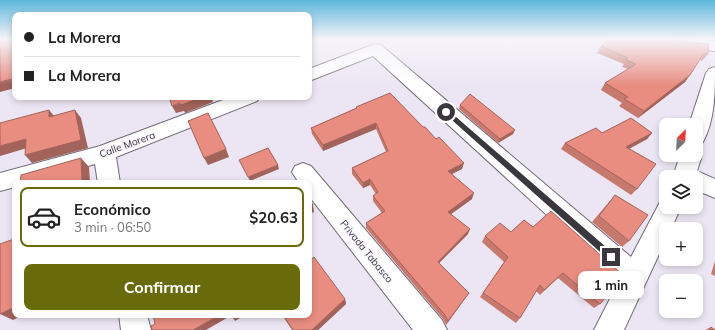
<!DOCTYPE html>
<html lang="es">
<meta charset="utf-8">
<style>
:root{--surface:#fff;--page:#f2f2f2;--text:#222;--muted:#767676;--line:#e0e0e0;--accent:#696b0a}
body{margin:0;font-family:Mulish,sans-serif;background:var(--page);color:var(--text);height:100vh;display:flex;flex-direction:column;font-size:15px;white-space:nowrap}
*{box-sizing:border-box;margin:0}
p{font-size:13px;color:var(--muted)}
.icon{flex:none;width:22px;height:22px;fill:none;stroke:currentColor;stroke-width:2;stroke-linecap:round;stroke-linejoin:round}
.map{position:relative;flex:1;overflow:hidden}
.details{position:absolute;left:12px;top:180px;width:300px;height:138px;display:flex;flex-direction:column;background:var(--surface);border-radius:8px;box-shadow:0 2px 6px #0003}
.details>*{flex:none}
.top-card{position:absolute;left:12px;top:12px;width:300px;height:88px;border-radius:8px;box-shadow:0 2px 6px #0003;display:grid;align-content:center;height:88px;padding:0 12px;background:var(--surface)}
.needle{width:26px;rotate:24deg}
.tools{position:absolute;left:659px;top:118px;display:grid;gap:8px}
.tools a{display:grid;place-items:center;width:44px;height:44px;border-radius:8px;background:var(--surface);box-shadow:0 2px 6px #0003;font-size:20px}
.end{position:absolute;width:18px;height:18px;margin:-9px;border:5px solid #3a383e;background:#fff;box-shadow:0 0 0 2px #fff}
.from{border-radius:50%}
.bubble{position:absolute;height:28px;border-radius:8px;background:var(--surface);box-shadow:0 2px 6px #0003;font-size:13px;font-weight:700;line-height:28px;text-align:center}
.top-card b{display:flex;align-items:center;gap:14px;height:38px;font-size:15px}
.top-card b+b{border-top:1px solid var(--line)}
.top-card i{width:10px;height:10px;background:var(--text)}
ul{padding:7px 0 0;list-style:none}
li{display:flex;align-items:center;gap:12px;height:60px;margin:0 8px 6px;padding:0 4px;border:2px solid transparent;border-radius:8px}
li div{flex:1}
li b{display:block;font-size:15px}
li em{font-style:normal;font-weight:700}
li.active{border-color:var(--accent)}
li>.icon{width:36px;height:36px;stroke-width:1.5}
.button{display:flex;gap:8px;margin-top:auto;padding:8px 12px}
.button a{flex:1;height:46px;border-radius:8px;background:var(--accent);color:#fff;font-size:16px;font-weight:700;line-height:46px;text-align:center}
.map>svg:first-child{display:block}
</style>
<div class="map">
<svg width="715" height="330" viewBox="0 0 715 330">
<rect width="100%" height="100%" fill="#ece6f4"/>
<g fill="none" stroke-linecap="round" stroke-linejoin="round">
<defs>
<path id="street" d="M654,39H696L715,41V51L662,44L656,42Z
M375,44L381,45L631,257L661,200L666,198V207H681L671,229H666V239L624,330H594L619,281L373,56L309,81V69Z
M715,67C715,93 715,120 703,142L696,145V125H689L706,73L709,69Z
M231,97H259L257,101L116,157L120,183H98L95,164L28,183H15V187L0,191V173L100,146Z
M696,148L699,149L702,155L697,171L715,179V198L696,190V177H673L680,155H696Z
M303,163L311,166L442,320L447,330H413L309,196V183H299L292,172L295,166Z
M119,315H147L151,330H121Z"/>
</defs>
<use href="#street" stroke="#716b78" stroke-width="2"/>
<use href="#street" fill="#fff" fill-rule="evenodd"/>
</g>
<path fill="#c8796e" d="M609,39L708,54L702,61L700,60L685,82L638,118L619,106L622,103L601,90L605,83L628,69L622,67L624,64L597,53L601,46Z
M460,105L513,134L498,143L459,109Z
M356,107L462,169L451,174L472,199L451,214L468,234L439,263L466,297L446,325L443,319L366,228V223L382,213L373,201V196L376,194L370,185L363,188L352,174V168L386,152L376,129L323,151L312,134L311,128L356,108Z
M602,133H652L647,139L629,149L637,189L631,195L561,149L565,143Z
M615,195L629,241L622,247L592,222Z
M524,220L600,304L594,308L558,278L540,295L536,291L520,318L516,323L480,297L504,262L482,242L485,236L511,232Z
M715,261V276L711,274Z
M345,299L346,304L318,330H292L282,315H309Z
M711,327L715,330H705Z"/>
<path fill="#a2635a" d="M690,75L685,82L638,118L644,111Z
M15,78V88L0,92V82Z
M203,97H211L213,102L185,113L184,111L176,113L172,106Z
M49,110L55,117H49Z
M75,110L81,118L88,148L32,163L25,155Z
M376,123V129L323,151V145Z
M515,130L513,134L498,143L500,139Z
M652,133L647,139L621,153L626,147Z
M26,139L34,146L0,156V146Z
M226,149L229,157L208,165L204,158Z
M81,158L89,167L90,183H82Z
M464,163L462,169L446,177L448,171Z
M278,165L279,169L250,181L248,177Z
M370,179V185L363,188V183Z
M474,193L472,199L447,217L448,212Z
M313,205L314,212L309,214V207Z
M470,229L468,234L436,266L438,262Z
M469,293L466,297L446,325L448,321Z
M345,299L346,304L318,330H312Z
M15,307V315H23L13,320L0,314Z
M220,315H232L206,330H193Z
M233,315H245L235,321L232,316Z"/>
<path fill="#e88d80" stroke="#a2635a" d="M0,39H15V78L0,82Z
M609,39H665L709,44L708,54L704,53L690,75L644,111L624,99L628,97L605,83L636,64L626,60L628,58L601,46Z
M390,93L423,127H425L436,139L439,137L464,163L448,171L474,193L448,212L470,229L438,262L469,293L448,321L445,315L366,223L385,211L373,196L378,192L370,179L363,183L352,168L388,151L376,123L323,145L311,128L357,108L356,107Z
M470,94L515,130L500,139L460,105Z
M169,97H203L181,105L180,103L172,106Z
M49,110V117L75,110L81,140L25,155L26,139L0,146V123Z
M208,113L226,149L204,158L188,121Z
M631,118L652,133L626,147L656,164L637,189L565,143L596,128L602,133Z
M268,148L278,165L248,177L239,160Z
M81,158L82,183H20L21,175Z
M172,181L173,183H167Z
M615,195L648,215L629,241L599,216Z
M309,199L313,205L309,207Z
M551,211L624,276L600,304L563,273L544,290L540,285L520,318L483,293L508,257L485,236L500,223L511,232L524,220L533,227Z
M15,231V307L0,314V244L14,239Z
M314,257L345,299L312,330H293L283,315H309V261Z
M153,315H220L193,330H152L151,326L155,324Z
M711,327L715,330H710Z"/>
<linearGradient id="sky" x2="0" y2="1"><stop stop-color="#5db6da"/><stop offset="0.46" stop-color="#f6f4fa"/><stop offset="1" stop-color="#f6f4fa" stop-opacity="0"/></linearGradient>
<rect width="715" height="85" fill="url(#sky)"/>
<path fill="#3a383e" d="M444,110H448L614,254V259H608L444,113Z"/>
<g text-anchor="middle" stroke-width="3" stroke-linejoin="round" paint-order="stroke">
<g font-size="10" fill="#3a383e" stroke="#f8f4fd">
<text transform="translate(127 144) rotate(-20)" y="4">Calle Morera</text>
<text transform="translate(367 251) rotate(51)" y="4">Privada Tabasco</text>
</g>
</g>
</svg>
<div class="tools">
<a><svg class="needle" viewBox="-14 -14 28 28"><path d="M0-13l5 13h-10z" fill="#e53935"/><path d="M0 13l5-13h-10z" fill="#767676"/></svg></a>
<a><svg class="icon" aria-label="layers" viewBox="0 0 24 24"><path d="M12 4l9 5-9 5-9-5zM3 14l9 5 9-5"/></svg></a>
<a>+</a>
<a>−</a>
</div>
<i class="end from" style="left:446px;top:112px"></i>
<i class="end" style="left:611px;top:257px"></i>
<div class="bubble" style="left:578px;top:271px;width:66px">1 min</div>
<div class="top-card">
<b><i class="from"></i>La Morera</b>
<b><i></i>La Morera</b>
</div>
<section class="details">
<ul>
<li class="active"><svg class="icon" aria-label="car" viewBox="0 0 24 24"><path d="M5 17H2v-5l4-1 3-4h7l3 4 3 1v5h-3M9 17h6M6 11h13"/><circle cx="7" cy="17" r="2"/><circle cx="17" cy="17" r="2"/></svg><div><b>Económico</b><p>3 min · 06:50</p></div><em>$20.63</em></li>
</ul>
<div class="button"><a>Confirmar</a></div>
</section>
</div>
